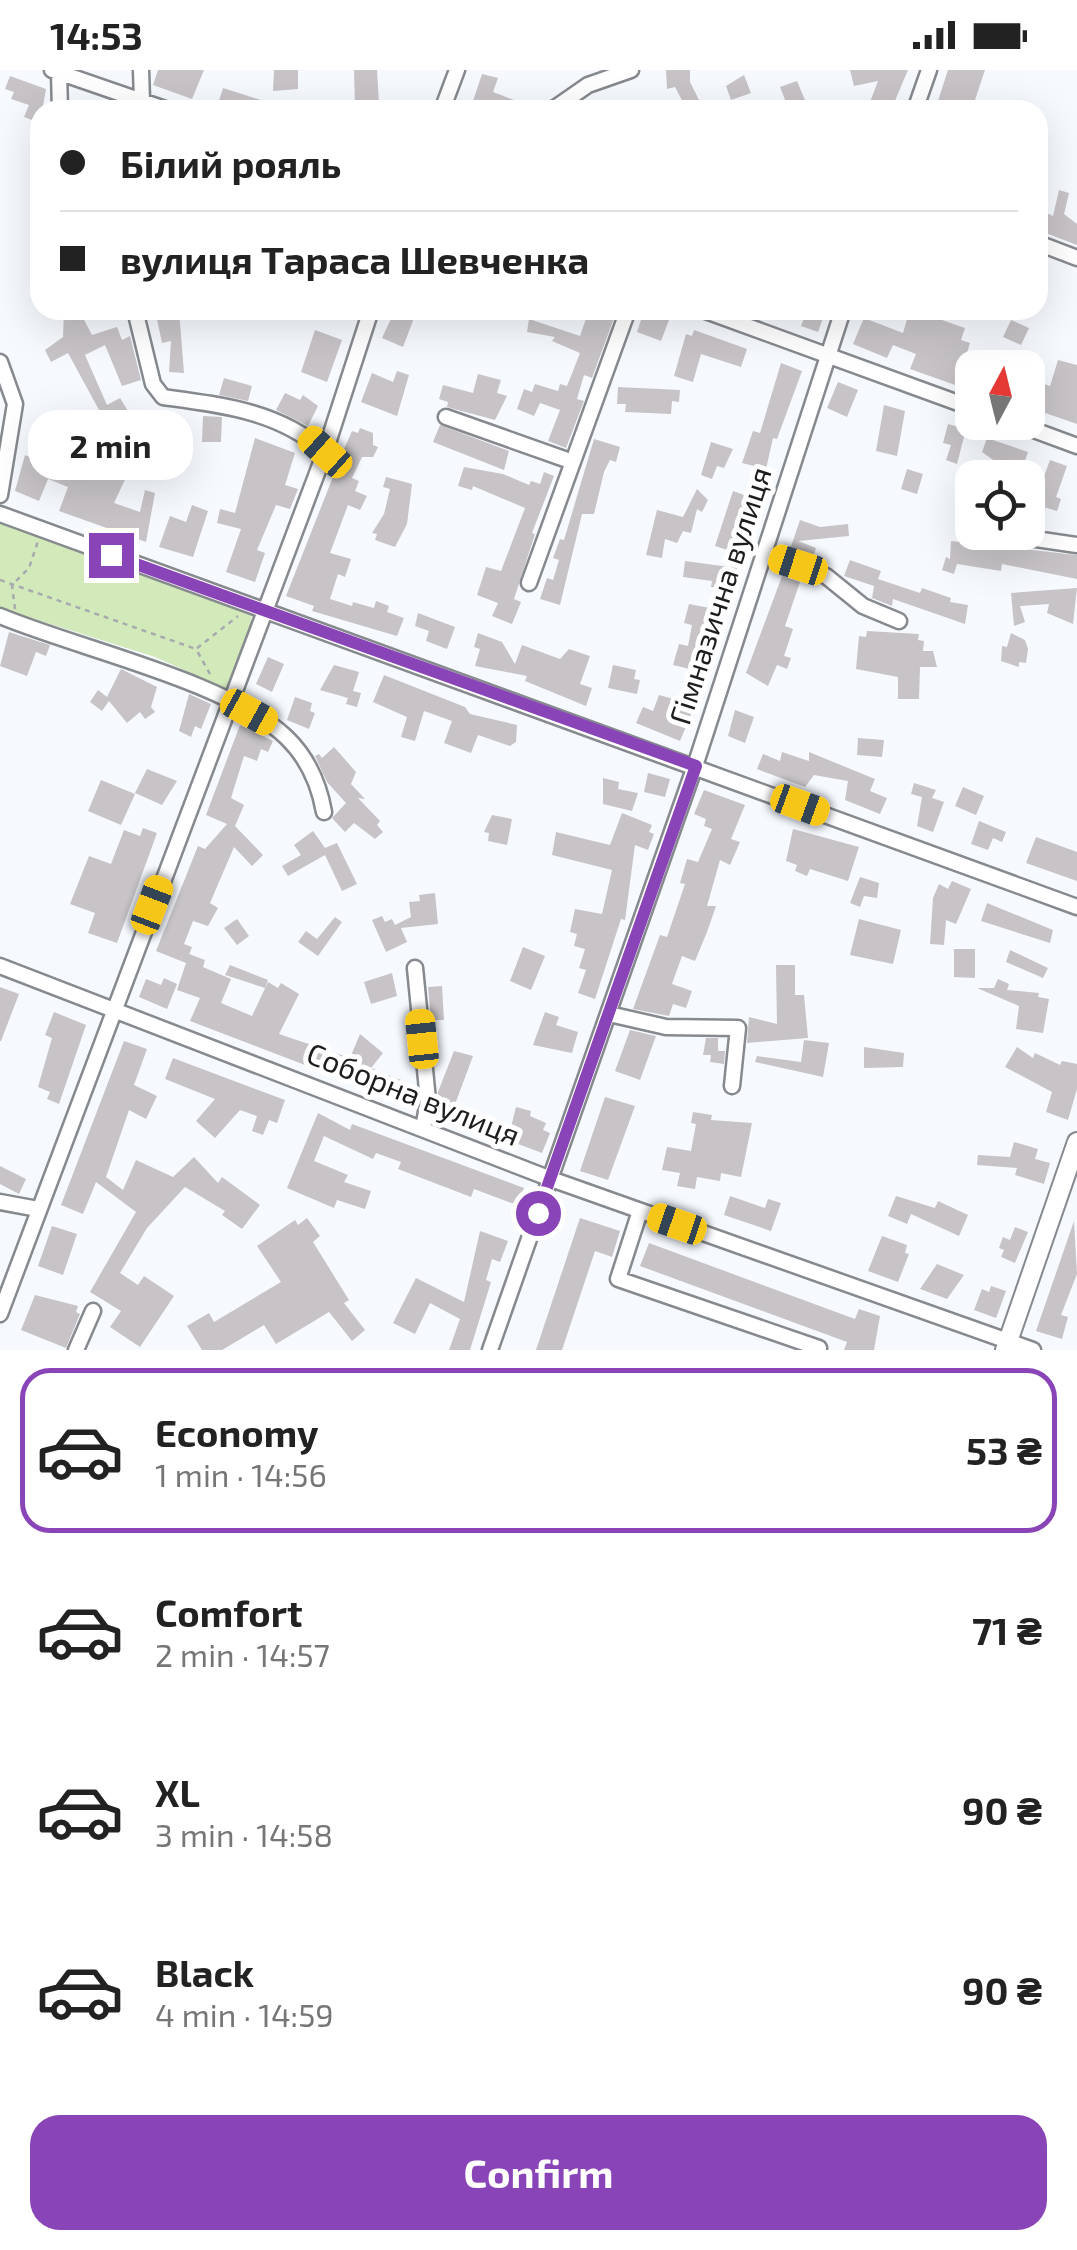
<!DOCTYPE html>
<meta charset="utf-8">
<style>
:root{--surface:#fff;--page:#f6f6f6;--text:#222;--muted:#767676;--line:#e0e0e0;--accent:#8944b8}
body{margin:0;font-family:"Exo 2",sans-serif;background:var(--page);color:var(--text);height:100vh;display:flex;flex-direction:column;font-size:38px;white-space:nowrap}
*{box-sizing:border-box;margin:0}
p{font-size:32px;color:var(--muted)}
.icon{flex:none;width:55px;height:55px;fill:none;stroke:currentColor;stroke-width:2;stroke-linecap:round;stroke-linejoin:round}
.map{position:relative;height:1280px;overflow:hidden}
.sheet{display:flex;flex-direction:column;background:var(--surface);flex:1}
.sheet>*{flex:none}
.hud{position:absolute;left:30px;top:30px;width:1018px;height:220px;border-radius:30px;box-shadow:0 10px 40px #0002;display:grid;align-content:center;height:220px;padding:0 30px;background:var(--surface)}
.needle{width:65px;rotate:7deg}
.buttons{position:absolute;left:955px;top:280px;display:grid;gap:20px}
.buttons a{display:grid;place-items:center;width:90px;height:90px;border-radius:20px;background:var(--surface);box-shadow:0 10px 40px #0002;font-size:50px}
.end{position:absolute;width:45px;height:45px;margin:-22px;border:12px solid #8944b8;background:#fff;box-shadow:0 0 0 5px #fff}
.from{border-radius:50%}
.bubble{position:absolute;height:70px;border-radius:30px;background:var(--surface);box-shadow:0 10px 40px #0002;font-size:32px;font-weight:700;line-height:70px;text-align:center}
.car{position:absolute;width:30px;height:60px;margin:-30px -15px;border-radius:12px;box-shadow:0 0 8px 2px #0007;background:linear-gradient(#f5c518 24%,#345 0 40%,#f5c518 0 76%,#345 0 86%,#f5c518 0)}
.hud b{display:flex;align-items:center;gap:35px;height:95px;font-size:38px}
.hud b+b{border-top:2px solid var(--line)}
.hud i{width:25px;height:25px;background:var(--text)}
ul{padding:18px 0 0;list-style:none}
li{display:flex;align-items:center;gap:30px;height:165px;margin:0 20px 15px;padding:0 10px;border:5px solid transparent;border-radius:30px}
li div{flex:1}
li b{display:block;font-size:38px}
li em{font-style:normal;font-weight:700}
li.selected{border-color:var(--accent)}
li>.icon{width:90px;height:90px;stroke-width:1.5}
.action{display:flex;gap:20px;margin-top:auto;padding:20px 30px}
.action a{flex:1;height:115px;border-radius:30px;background:var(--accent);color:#fff;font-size:40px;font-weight:700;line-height:115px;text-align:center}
.status{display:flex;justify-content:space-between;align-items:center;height:70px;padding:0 50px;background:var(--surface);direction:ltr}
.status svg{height:28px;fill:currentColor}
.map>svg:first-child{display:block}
</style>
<div class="status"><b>14:53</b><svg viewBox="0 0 49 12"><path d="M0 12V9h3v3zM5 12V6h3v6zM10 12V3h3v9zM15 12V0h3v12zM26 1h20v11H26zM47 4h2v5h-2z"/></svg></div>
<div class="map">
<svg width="1077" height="1280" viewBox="0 0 1077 1280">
<rect width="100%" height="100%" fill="#f6faff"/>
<path fill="#d2e9ba" d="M0,450L252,544L248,570L227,619L155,587L0,538Z"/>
<path fill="#c7c3c7" d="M158,0H204L192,29L153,15Z
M274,0H298V19L273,21Z
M354,0H377L379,34L355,35Z
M666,0H690V12L704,40H687L675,17L667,19Z
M850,0H908L891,40H867L878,11L854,16Z
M948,0H985L975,30L998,40H935Z
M482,4L498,8L493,22L541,40H470Z
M744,5L751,23L731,30L726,16Z
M10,6L46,19L40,53L24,47L29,35L11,29L14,22L5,19Z
M797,11L807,35L789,40L780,17Z
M223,18L286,38L285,40H216Z
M1059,120L1069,123L1064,144L1077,154V175L1038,160V139L1053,146Z
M64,240H79L92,265L117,257L122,270L130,266L141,310L122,316L105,275L85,285L107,335L120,328L128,341L122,345L127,353L111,362L68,283L51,292L45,280L63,267Z
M155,240H179L184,303L169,302L171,271L162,273Z
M395,240L414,248L403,277L382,268Z
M589,240H617L592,308L584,305L577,329L584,331L566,378L548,371L560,340L540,333L534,346L517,339L524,319L532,322L535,314L558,321L560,314L567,316L580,283L552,271L555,267L527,262L529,249L580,266Z
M807,240H826L818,262L801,256Z
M913,240L965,258L961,270L970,273L967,283L1004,298H972V321L910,299L916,284L893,275L887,288L853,274L864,248L903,263L909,242Z
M644,241L669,250L661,271L637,262Z
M1011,250L1029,258L1021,275L1003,267Z
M315,260L342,270L327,312L301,302Z
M694,260L747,279L741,297L701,284L693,312L674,306L686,264L692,266Z
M1058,290L1077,295V354L1028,337V308L1050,316Z
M781,293L802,301L777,369L773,368L766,399L742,393L753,361L760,363Z
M397,301L409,305L397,346L361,332L372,303L393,312Z
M478,304L501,310L497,323L507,326L495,350L447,337L448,332L439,329L443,315L473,323Z
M224,308L252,316L248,331L219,325Z
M838,312L858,320L847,347L827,338Z
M618,317L680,320L679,332L672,331L671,344L625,342L626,334H617Z
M285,323L300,330L303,325L318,336L308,356L276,340Z
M884,335L905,341L897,386L876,381Z
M203,346L222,347L221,372H202Z
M948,354L966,359L957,394L946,390L951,375L943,373Z
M440,355L509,381L504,400L433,372Z
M360,358L373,363V375L378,377L373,387H362L352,408L359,411L355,421L367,426L360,440L348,435L330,483L351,489L345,507L338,504L330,529L352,536L353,532L374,538L376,531L389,536L387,542L404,548L397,566L312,541L314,536L286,526L344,379L352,361L358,363Z
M255,368L295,383L285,415L298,419L290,439L276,435L257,480L265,483L255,512L226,502L241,459L217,453L220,439L235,443Z
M987,368L1028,382L1019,408L994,398L996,392L982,382Z
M594,369L620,377L616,392L610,390L604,402L594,444H582L560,535L540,529L547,508L553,510L559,490L553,488L560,469L564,470Z
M711,372L733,379L724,398L717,396L712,409L701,405Z
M89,374L105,380L102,390L138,392V401H129L114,433L140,442L145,420L155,423L146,472L59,441L68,417L48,409L39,431L15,421L25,385L48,394L53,382L83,393Z
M1050,390L1067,396L1056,427L1061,429L1057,441L1037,435L1028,456V407L1042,412Z
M464,397L503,404L529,415L531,411L540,414L544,402L554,406L532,463L535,464L514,529L521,532L512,554L492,546L498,533L477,525L486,497L501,501L525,438L473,416L472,420L458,416Z
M907,399L923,404L917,424L901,419Z
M386,407L412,414L407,454L395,477L375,470L377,464L372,463L384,444L390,419L383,417Z
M697,419L708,430L702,442L697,439L691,463L683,461L677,473L665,469L662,488L646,485L657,440L683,447Z
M733,421L758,430L740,484L715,476Z
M192,435L208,441L193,487L159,477L170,446L186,452Z
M800,450L820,457L848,454L849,466L798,471L816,478L812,490L789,482Z
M951,471L1077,485V509L1002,494L1001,501L957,494L954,504L942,500L946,487L950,489Z
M850,490L881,501L878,509L920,523L922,518L951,528L950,532L968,535L965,554L893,529L892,536L872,528L874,516L844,506Z
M685,491L737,498L735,514L729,519L711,517L712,511L683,507Z
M782,506L800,512L785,556L793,559L784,586L791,588L787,599L777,595L768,616L746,603Z
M1077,518L1073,554L1047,543L1049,534L1020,536L1025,552L1014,556L1011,523Z
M689,534L725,541L707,603L673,595L679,574L688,576L692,555L684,553Z
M418,543L455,557L447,579L426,571L429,561L415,556Z
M867,561L919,564L918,570L924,571L923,581H933L937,597H920L919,629H898V607L856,599L859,566L866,567Z
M9,562L50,575L46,586L36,582L27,606L0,596Z
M478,563L502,572L515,594L522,575L560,589L569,579L590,586L580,614L592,618L586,636L525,611L527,606L475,596L480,579L474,577Z
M1011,563L1025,570L1028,579L1026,593L1019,592V597L1001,591L1002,576L1007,577Z
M268,587L284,594L272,622L256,614Z
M334,595L359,602L353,621L361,623L357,637L346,634L348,628L320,620Z
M613,595L636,600L634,609L640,610L637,624L608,618Z
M121,599L157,617L151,637L155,642L145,649L140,642L127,653L109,631L102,641L90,632L98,620L107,627Z
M384,605L465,637L470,644L517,655L516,672L510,676L478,665L471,683L444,673L452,651L424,641L415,671L401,667L407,647L373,632Z
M189,624L211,634L201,659L195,656L191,667L179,661Z
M659,625L695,635L680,671L636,653L643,637L653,641Z
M295,627L312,633L310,641L315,643L309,659L287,650Z
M735,640L754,647L745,673L728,666Z
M240,655L273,671L268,682L261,679L257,691L244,686L231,728L244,735L235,756L263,785L252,796L234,777L210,833L218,838L208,856L193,851L184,874L192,877L186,893L156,881L198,776L205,779L227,754L206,745Z
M858,668L884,670L882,687L857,685Z
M334,677L356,702L351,714L365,729L358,728L380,751L377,755L383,762L375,769L354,753L345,762L332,748L346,733L327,712L315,686L319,684L322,688Z
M782,682L809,691V682L875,709L870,721L887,728L880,744L845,730L848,711L814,705L805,717L757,699L763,684L780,691Z
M147,699L177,711L162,735L135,723Z
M648,703L670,709L665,727L644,722Z
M603,708L619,712L618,719L638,723L632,741L603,734Z
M101,710L135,724L121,755L88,741Z
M914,713L936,720L932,728L944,732L933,762L917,756L922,727L911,724Z
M963,717L984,726L976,745L955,736Z
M704,720L745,735L731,769L740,772L730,795L720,790L707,836H716L707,862L695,891L682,886L672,914L692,921L686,938L673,934L669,946L633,939L660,865L667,867L685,814L680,813L687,789L698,792L712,759L704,756L706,749L694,744Z
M622,743L652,755L649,762L654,764L648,780L635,775L625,850L621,849L595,929L578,923L586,900L579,898L585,879L574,876L577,864L570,862L575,839L602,844L612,800L552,785L556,762L610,775Z
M492,745L512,749L507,775L488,771L489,763L484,762Z
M979,751L1006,762L1002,772L993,768L988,780L971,774Z
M143,758L157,763L117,873L88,863L95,843L70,834L89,786L111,794L124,760L140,766Z
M793,759L859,777L848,811L810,799L807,806L795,801L797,795L786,791Z
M313,761L325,778L337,773L357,814L342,821L325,785L288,806L282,796L301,785L294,775Z
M1036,767L1077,782V811L1026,793Z
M860,807L879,813L877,828L864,826L860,837L850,833Z
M952,811L971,819L956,854L946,850L944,875L930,874L933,828L939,814L948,819Z
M435,823L438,854L401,858L407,872L386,882L372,850L382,846L385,852L392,849L395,855L411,847L409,832L420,831L419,825Z
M987,833L1053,860L1050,873L981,851Z
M335,847L342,852L318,886L298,872L306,861L317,869Z
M237,849L249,866L237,875L224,858Z
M859,849L901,860L893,894L850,885Z
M523,877L545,886L531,920L510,911Z
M954,879H975V908L954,907Z
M1010,880L1048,898L1043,908L1006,892Z
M189,884L205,890L203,897L231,909L221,933L252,946L268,912L278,918L281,913L299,924L279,964L350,988L360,964L383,983L371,998L401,1010L394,1029L341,1004L339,1008L190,951L200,928L177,920Z
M230,895L268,910L265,918L225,905Z
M776,895H795V925H804L808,968L747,973L749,947L777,954Z
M392,903L397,926L371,934L364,912Z
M164,908L177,914L167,939L139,927L146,909L161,915Z
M998,909L1009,914L1007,920L1039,923L1038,927L1049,929L1043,963L1016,959L1019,936L977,918H994Z
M442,916L444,950H431L428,917Z
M0,917L19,924L1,971H0Z
M54,942L86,955L59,1034L47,1029L50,1022L38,1017L52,968L45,965Z
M545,942L559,947L556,955L578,962L572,983L533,975Z
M630,960L656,966L640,1010L615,1001Z
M706,968H718V981H725L724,994L710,992L711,985H703Z
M804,970L829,973L823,1007L755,992L757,986L801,992Z
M124,971L147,979L134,1015L157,1026L146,1049L129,1040L106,1107L123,1120L136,1090L173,1107L194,1087L218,1113L222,1107L260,1135L242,1159L222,1145L225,1141L185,1117L147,1158L120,1203L138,1215L144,1206L174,1226L140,1277L110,1257L121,1241L90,1222L136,1142L96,1112L83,1144L61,1135Z
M864,977L904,983L903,997L864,998Z
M1017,977L1033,988L1035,983L1060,995L1062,991L1077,994V1019L1068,1050L1046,1042L1052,1022L1005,997Z
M454,981L473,986L451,1045L437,1039L438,1022Z
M173,988L285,1030L277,1053L269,1050L263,1065L252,1061L257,1046L240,1040L215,1068L196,1051L215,1029L165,1009Z
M605,1027L635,1036L608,1110L580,1101Z
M516,1037L531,1041L530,1046L546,1053L543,1060L550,1063L542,1083L518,1074L523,1061L511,1057Z
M693,1042L712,1045L711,1050L752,1053L741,1107L721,1103L720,1111L697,1107L695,1119L677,1116L680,1103L662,1100L667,1077L691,1081L696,1054L691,1053Z
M318,1043L350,1060L352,1054L524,1118L517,1135L474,1119L471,1127L398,1099L401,1092L376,1083L373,1089L324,1066L314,1091L348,1105L344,1112L371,1121L365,1139L337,1130L334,1138L287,1118Z
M1014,1072L1038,1079L1035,1089L1050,1093L1044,1114L1015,1105L1017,1098L977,1095L978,1085L1010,1087Z
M0,1096L26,1109L19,1124L0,1114Z
M730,1126L765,1138L768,1129L781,1133L771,1161L724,1145Z
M896,1126L935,1138L938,1131L968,1145L959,1166L911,1144L907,1154L888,1146Z
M307,1148L320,1166L313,1172L349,1230L344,1233L365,1260L352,1271L329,1242L276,1274L264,1255L222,1280H202L187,1256L209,1243L214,1252L281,1212L257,1176L295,1150L298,1155Z
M580,1148L620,1161L612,1187L595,1181L562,1280H536Z
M1074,1151L1077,1204L1061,1245L1068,1247L1062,1269L1036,1261Z
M52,1156L77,1164L63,1205L38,1196Z
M1015,1157L1028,1162L1015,1193L1001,1187L1004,1180L999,1178L1003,1167L1010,1170Z
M480,1161L508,1171L500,1192L492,1189L486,1210L491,1212L470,1280H449L460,1249L430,1233L415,1264L393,1253L416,1208L464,1232Z
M882,1166L907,1175L905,1183L909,1184L898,1212L868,1201Z
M649,1173L855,1249L859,1239L880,1246L874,1280H844L847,1272L640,1196Z
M937,1194L964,1205L947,1229L920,1219Z
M991,1216L1006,1221L996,1248L974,1240L982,1219L989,1222Z
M35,1225L78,1236L76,1242L80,1244L66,1278L21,1260Z"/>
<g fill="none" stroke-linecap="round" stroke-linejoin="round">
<defs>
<path id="minor" d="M52,0L168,40
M141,0L142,30
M59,3L60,40
M442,40L457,0
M552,40L588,15L631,0
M915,40L929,0
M1038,173L1077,188
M135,240L153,314L163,327C222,335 279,341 325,382
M703,240L972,338
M0,292L15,334L0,425
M446,347L573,392
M1012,352L1077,376
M0,444L1077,837
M1002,464L1077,475
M763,484L826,506L863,536L899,551
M529,513L628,240
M0,546C79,579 227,611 286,667C307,687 319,714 324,742
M0,896L551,1109L1033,1280
M415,898L428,1030L423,1059
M609,944L666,957L738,958L732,1016
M0,1132L38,1139
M640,1141L618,1209L819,1278
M0,1244L325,382L371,240
M76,1280L93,1241
M490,1280L695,696L843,240"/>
<path id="major" d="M1005,1280L1077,1072"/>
</defs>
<use href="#minor" stroke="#86898e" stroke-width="19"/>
<use href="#major" stroke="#86898e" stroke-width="22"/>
<path stroke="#a7aaae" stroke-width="2.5" stroke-dasharray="5 5" stroke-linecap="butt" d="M0,510L196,579
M15,539L12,515L29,498L38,471
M210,604L196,579L238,546"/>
<use href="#minor" stroke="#fff" stroke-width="14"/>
<use href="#major" stroke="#fff" stroke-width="18"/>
</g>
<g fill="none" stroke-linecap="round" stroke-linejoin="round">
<path stroke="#8944b8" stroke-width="12" d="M111,485L696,696L538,1143"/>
</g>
<g text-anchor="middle" stroke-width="10" stroke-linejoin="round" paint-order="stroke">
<g font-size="30" fill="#1c1d1f" stroke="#fff">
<text transform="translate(721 526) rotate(-72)" y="10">Гімназична вулиця</text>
<text transform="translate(413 1025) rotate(22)" y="10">Соборна вулиця</text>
</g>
</g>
</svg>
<div class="buttons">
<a><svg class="needle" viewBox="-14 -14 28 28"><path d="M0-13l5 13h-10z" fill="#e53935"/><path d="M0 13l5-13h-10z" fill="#767676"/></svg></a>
<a><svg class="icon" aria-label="locate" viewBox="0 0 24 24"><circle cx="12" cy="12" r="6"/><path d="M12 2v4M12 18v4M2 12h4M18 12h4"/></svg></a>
</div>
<i class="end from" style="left:538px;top:1143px"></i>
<i class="end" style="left:111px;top:485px"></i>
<div class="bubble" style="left:28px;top:340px;width:165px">2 min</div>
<i class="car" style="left:325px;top:382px;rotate:312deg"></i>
<i class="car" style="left:798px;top:495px;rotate:288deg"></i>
<i class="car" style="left:249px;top:642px;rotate:119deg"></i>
<i class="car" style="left:800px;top:735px;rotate:110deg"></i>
<i class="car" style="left:152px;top:835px;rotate:21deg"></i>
<i class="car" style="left:422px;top:969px;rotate:354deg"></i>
<i class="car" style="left:677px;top:1154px;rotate:289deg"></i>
<div class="hud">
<b><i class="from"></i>Білий рояль</b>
<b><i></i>вулиця Тараса Шевченка</b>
</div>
</div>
<section class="sheet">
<ul>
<li class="selected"><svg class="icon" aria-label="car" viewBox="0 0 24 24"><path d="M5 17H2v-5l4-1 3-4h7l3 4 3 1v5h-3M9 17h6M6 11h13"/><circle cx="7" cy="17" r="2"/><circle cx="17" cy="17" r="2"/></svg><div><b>Economy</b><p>1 min · 14:56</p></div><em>53 ₴</em></li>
<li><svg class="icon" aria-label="car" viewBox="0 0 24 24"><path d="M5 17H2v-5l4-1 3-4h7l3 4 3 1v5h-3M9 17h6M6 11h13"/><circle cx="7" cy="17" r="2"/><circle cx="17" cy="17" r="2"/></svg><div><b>Comfort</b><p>2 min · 14:57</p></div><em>71 ₴</em></li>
<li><svg class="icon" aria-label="car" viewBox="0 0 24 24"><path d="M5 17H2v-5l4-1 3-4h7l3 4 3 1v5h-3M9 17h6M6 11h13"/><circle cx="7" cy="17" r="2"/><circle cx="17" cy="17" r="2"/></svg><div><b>XL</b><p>3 min · 14:58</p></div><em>90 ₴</em></li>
<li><svg class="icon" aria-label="car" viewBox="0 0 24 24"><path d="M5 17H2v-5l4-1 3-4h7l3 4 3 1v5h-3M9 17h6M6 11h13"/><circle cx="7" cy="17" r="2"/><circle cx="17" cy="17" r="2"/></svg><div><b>Black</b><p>4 min · 14:59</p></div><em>90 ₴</em></li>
</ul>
<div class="action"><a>Confirm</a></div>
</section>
